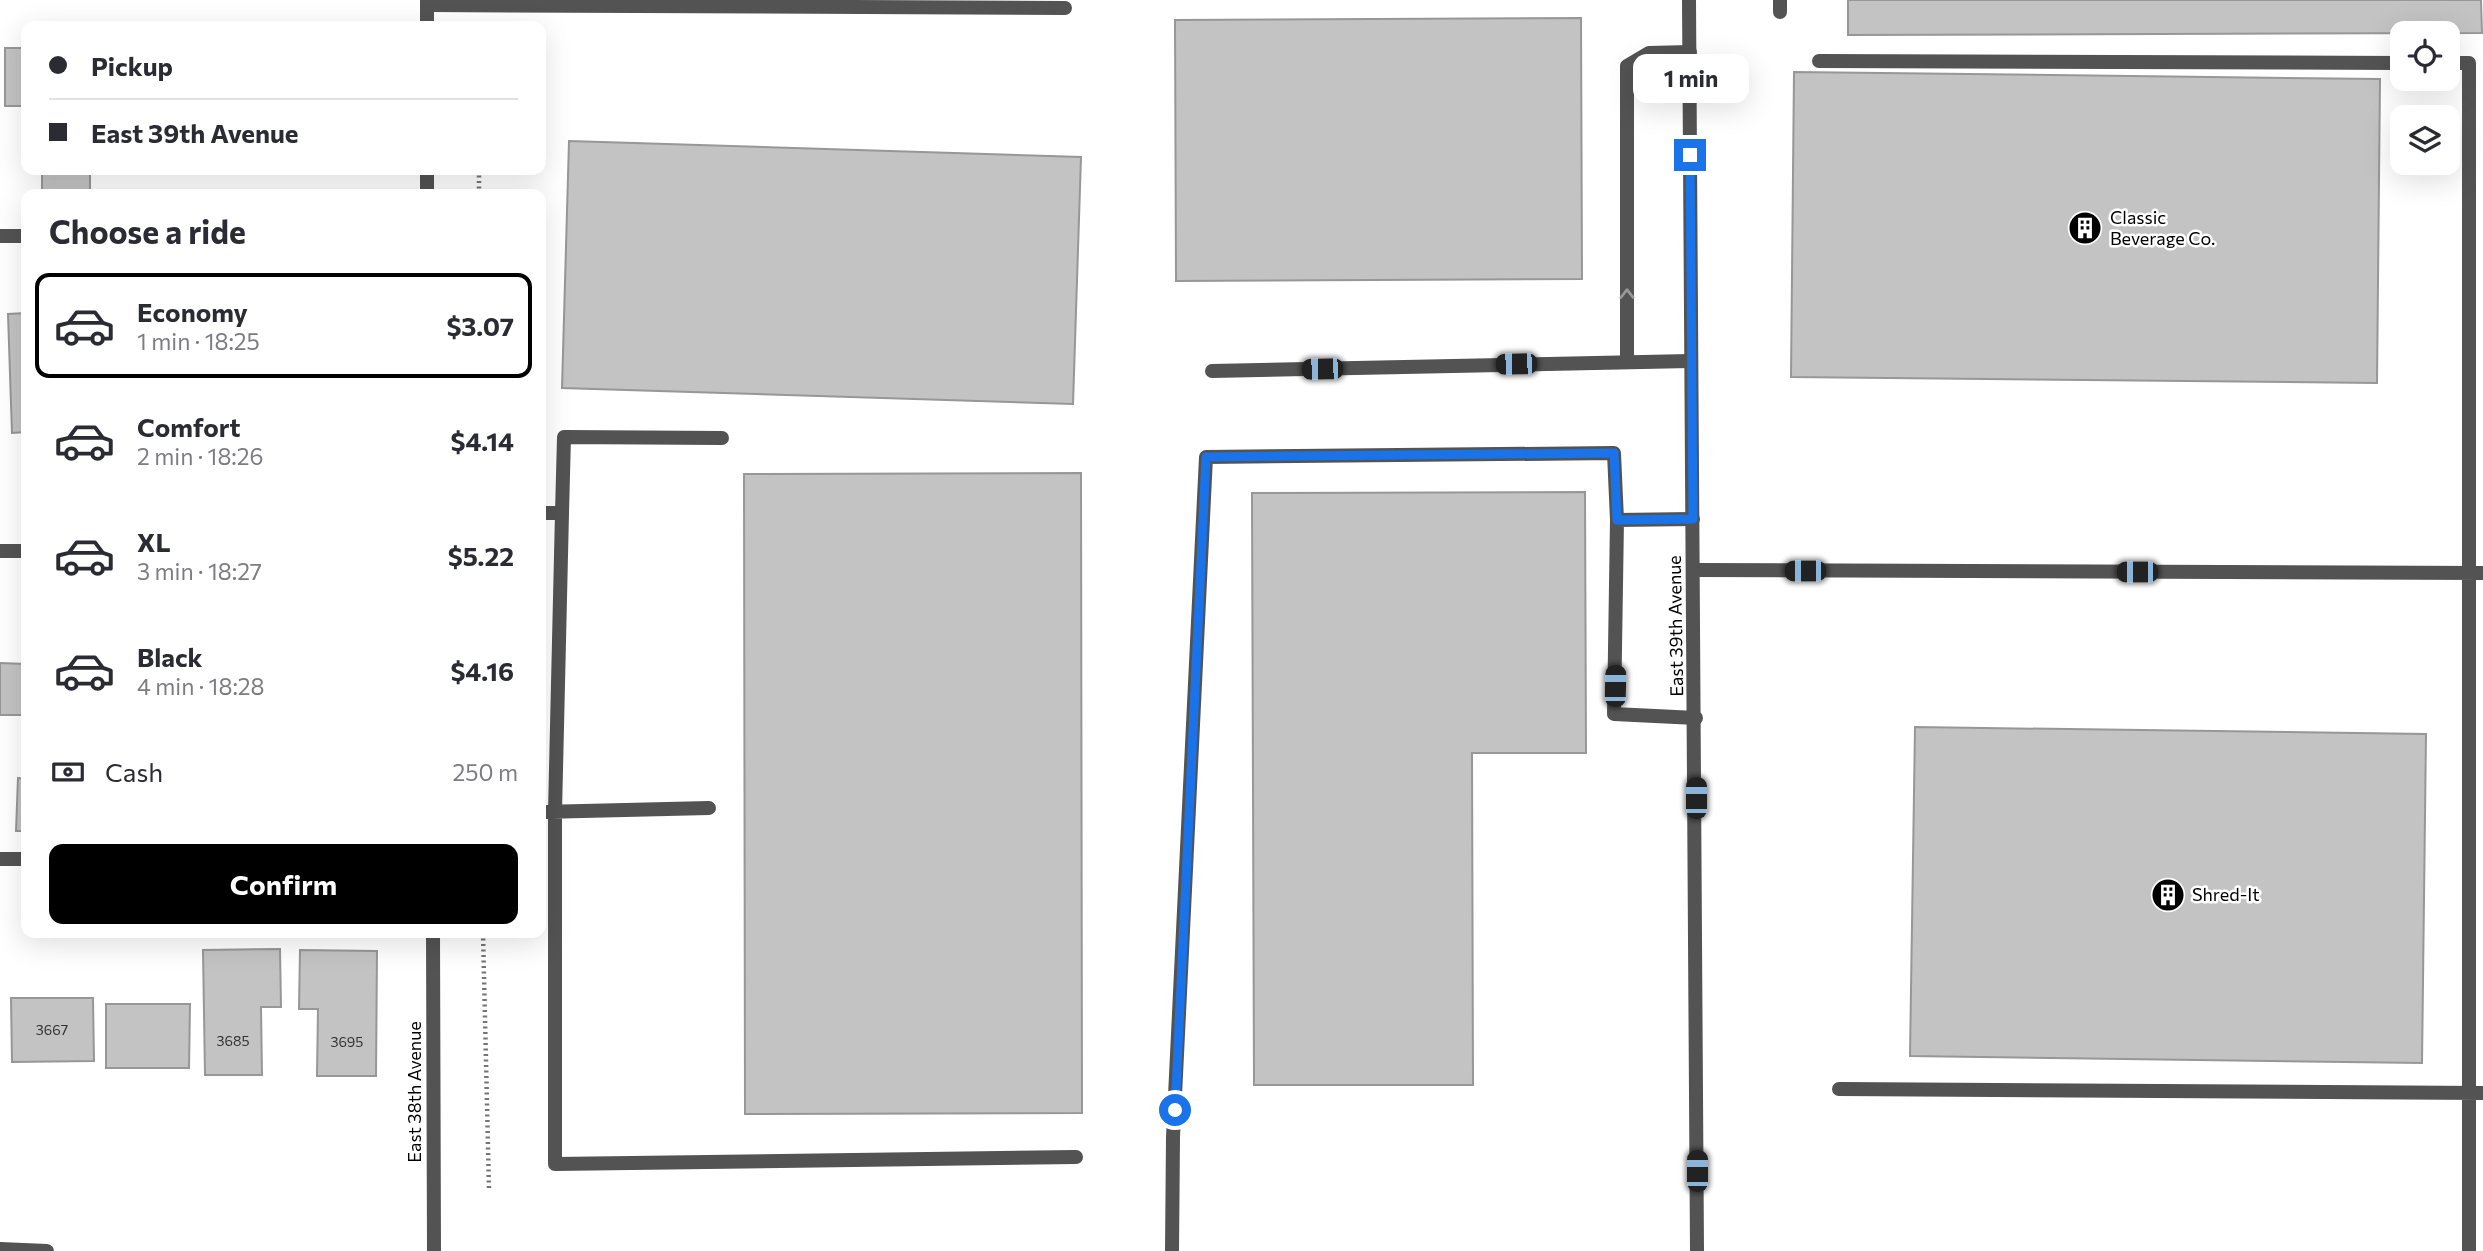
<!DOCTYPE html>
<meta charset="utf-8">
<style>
:root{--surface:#fff;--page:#f7f7f7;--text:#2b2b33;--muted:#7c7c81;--line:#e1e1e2;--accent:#000}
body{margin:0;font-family:Commissioner,sans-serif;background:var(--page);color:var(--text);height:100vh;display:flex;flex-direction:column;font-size:26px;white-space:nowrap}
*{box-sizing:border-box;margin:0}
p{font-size:23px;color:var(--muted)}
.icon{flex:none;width:38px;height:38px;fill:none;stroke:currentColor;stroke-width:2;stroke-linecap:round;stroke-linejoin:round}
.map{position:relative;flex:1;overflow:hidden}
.details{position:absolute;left:21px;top:189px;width:525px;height:749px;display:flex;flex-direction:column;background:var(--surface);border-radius:14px;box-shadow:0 7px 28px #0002}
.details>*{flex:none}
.guide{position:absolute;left:21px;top:21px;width:525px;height:154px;border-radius:14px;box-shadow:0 7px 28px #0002;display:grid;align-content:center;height:154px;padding:0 28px;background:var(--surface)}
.buttons{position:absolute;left:2390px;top:21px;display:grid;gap:14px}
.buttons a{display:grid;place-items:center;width:70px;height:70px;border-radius:14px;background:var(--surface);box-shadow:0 7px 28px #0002;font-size:35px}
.end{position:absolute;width:32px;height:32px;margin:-16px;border:9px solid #1a73e8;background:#fff;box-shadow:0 0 0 4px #fff}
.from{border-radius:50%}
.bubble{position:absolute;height:49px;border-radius:14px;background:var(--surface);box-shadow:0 7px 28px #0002;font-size:23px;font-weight:700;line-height:49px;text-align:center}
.car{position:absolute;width:21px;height:42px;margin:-21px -10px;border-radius:9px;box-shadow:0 0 5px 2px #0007;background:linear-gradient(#222 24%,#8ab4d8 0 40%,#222 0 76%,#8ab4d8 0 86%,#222 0)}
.guide b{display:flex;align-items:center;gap:24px;height:66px;font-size:26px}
.guide b+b{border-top:2px solid var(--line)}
.guide i{width:18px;height:18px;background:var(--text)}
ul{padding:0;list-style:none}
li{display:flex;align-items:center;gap:21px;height:105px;margin:0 14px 10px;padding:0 14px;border:4px solid transparent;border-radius:14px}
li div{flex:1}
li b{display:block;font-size:26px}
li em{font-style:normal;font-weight:700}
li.current{border-color:var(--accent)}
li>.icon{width:63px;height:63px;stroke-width:1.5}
h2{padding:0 28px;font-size:32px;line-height:84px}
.pay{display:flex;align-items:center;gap:18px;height:77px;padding:0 28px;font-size:26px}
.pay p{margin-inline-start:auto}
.cta{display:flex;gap:14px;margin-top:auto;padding:14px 28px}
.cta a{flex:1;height:80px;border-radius:14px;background:var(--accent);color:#fff;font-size:28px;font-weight:700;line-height:80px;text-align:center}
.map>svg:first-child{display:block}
</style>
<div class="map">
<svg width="2483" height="1251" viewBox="0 0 2483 1251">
<rect width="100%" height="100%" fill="#fff"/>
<path fill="#c3c3c3" stroke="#979797" stroke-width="2" d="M1848,0H2481L2482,33L1848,35Z
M1581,18L1582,279L1176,281L1175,20Z
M5,48H26V106H5Z
M1794,72L2380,79L2377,383L1791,377Z
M569,141L1081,157L1073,404L562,388Z
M42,170H90V192H42Z
M26,313V432L12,433L8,314Z
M1081,473L1082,1113L745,1114L744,474Z
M1585,492L1586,753H1472L1473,1085H1254L1252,493Z
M0,663L26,664V715H0Z
M1915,727L2426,734L2422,1063L1910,1056Z
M18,778L26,779V831H16Z
M280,949L281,1007H261L262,1075H205L203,950Z
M300,950L377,951L376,1076H317L318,1009H299Z
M11,998H93L94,1061L12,1062Z
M106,1004H190L189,1068H106Z"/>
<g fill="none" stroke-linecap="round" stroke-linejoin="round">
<path stroke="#757575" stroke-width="4.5" stroke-dasharray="2 3.5" stroke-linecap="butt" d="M479,170V194
M483,933L489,1189"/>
<path stroke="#535353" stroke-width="14" d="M427,5L1065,8
M1780,12V0
M1819,61L2403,63
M2448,63H2469V1251
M0,236H26
M1627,362V66L1649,53L1690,52
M1212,371L1690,361
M541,513H562L564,437L722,438
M562,513L555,812V1164L1076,1157
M1617,520L1614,714L1696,718
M1695,570L2483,573
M541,812L709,808
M0,859H26
M1839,1089L2483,1093
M1172,1251L1173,1137L1206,457L1614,453L1617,520L1693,519"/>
<path stroke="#535353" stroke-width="14" d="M1689,0L1697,1251
M0,551H26"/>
<path stroke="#535353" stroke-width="14" d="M427,0V26
M427,170V194
M433,933L434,1251
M0,1249L47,1251"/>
</g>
<defs><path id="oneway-chevron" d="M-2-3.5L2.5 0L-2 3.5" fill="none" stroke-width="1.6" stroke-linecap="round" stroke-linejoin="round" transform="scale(1.75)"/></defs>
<use stroke="#989898" href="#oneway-chevron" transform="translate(1627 294) rotate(-90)"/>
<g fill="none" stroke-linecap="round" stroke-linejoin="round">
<path stroke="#1a73e8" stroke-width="9" d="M1175,1110L1206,457L1614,453L1617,520L1693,519L1690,155"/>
</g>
<defs>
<symbol id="building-disc" viewBox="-11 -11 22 22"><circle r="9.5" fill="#000" stroke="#fff"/><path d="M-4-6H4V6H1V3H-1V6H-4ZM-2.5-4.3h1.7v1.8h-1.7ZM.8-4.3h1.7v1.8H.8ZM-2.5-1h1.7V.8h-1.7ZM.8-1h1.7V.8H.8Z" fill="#fff"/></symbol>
</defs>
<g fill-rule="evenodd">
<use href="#building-disc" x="2066" y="209" width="38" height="38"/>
<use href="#building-disc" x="2149" y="876" width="38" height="38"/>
</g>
<g text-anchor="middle" stroke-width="5" stroke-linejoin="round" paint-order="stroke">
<g font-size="14" fill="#313131">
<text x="52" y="1035">3667</text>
<text x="233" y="1046">3685</text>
<text x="347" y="1047">3695</text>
</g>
<g font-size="18" fill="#000" stroke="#fff" text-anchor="start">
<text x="2110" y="224">Classic<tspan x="2110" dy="21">Beverage Co.</tspan></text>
<text x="2192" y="901">Shred-It</text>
</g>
<g font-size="18" fill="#000" stroke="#fff">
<text transform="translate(1676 626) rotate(-91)" y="6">East 39th Avenue</text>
<text transform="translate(415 1092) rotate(-90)" y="6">East 38th Avenue</text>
</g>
</g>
</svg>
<div class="buttons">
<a><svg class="icon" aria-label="locate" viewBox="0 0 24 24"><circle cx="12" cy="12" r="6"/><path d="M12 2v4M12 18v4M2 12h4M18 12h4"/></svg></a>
<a><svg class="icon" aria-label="layers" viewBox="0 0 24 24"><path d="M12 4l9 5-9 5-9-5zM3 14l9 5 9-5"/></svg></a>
</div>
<i class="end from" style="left:1175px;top:1110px"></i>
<i class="end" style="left:1690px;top:155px"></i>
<div class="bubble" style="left:1633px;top:54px;width:116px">1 min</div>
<i class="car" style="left:1516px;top:364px;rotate:269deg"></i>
<i class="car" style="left:1322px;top:369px;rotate:269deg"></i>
<i class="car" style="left:1805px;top:571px;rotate:270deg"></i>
<i class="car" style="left:2137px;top:572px;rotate:270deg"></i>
<i class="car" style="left:1615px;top:686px;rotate:1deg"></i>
<i class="car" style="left:1696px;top:798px;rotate:0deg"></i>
<i class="car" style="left:1697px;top:1171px;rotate:0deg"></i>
<div class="guide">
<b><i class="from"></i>Pickup</b>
<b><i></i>East 39th Avenue</b>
</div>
<section class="details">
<h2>Choose a ride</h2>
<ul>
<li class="current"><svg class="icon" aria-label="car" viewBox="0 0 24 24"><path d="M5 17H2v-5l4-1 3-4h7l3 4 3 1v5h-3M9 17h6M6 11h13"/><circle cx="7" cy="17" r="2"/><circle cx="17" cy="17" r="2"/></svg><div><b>Economy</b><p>1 min · 18:25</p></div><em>$3.07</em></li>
<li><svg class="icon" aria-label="car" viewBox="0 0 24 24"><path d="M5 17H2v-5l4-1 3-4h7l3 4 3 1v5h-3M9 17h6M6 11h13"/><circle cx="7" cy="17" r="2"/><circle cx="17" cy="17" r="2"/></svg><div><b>Comfort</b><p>2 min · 18:26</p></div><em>$4.14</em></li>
<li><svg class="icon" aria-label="car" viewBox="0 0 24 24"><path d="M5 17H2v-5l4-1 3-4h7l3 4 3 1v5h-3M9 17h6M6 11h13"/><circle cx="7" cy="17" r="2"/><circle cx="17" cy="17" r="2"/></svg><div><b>XL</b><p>3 min · 18:27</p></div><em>$5.22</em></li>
<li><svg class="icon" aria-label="car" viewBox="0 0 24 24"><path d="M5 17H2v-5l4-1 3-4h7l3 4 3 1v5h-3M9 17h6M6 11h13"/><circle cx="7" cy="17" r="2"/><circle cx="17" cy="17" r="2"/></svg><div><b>Black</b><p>4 min · 18:28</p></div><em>$4.16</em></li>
</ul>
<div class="pay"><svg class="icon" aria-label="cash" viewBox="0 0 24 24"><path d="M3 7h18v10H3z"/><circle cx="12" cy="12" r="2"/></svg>Cash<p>250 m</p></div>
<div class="cta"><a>Confirm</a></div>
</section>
</div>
